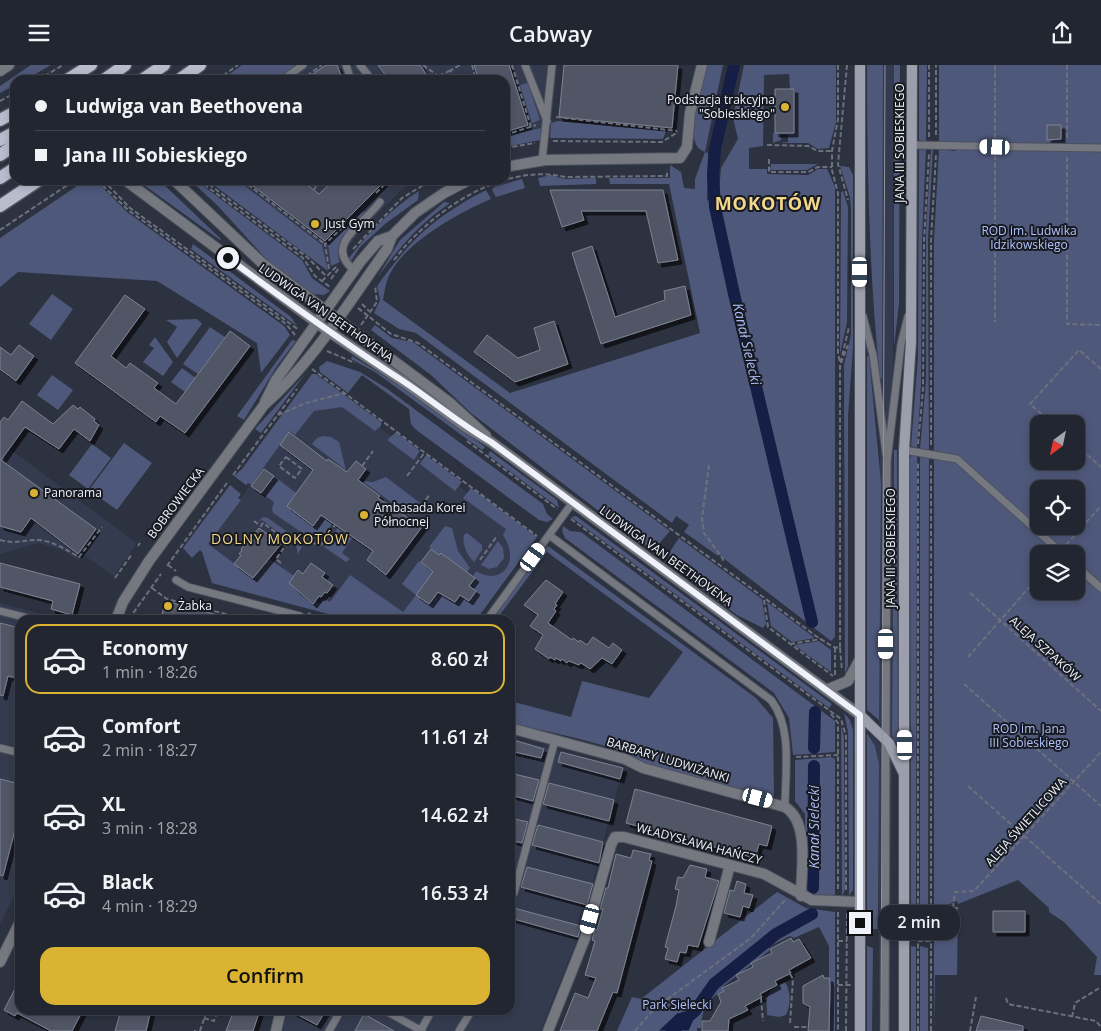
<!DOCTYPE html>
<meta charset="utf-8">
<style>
:root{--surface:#222630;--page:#2e323c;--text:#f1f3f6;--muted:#a2a5ab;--line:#3f434c;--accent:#dab333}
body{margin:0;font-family:"Open Sans",sans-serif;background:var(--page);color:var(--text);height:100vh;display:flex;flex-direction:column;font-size:19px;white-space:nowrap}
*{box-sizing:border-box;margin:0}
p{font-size:16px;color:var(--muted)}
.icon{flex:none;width:28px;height:28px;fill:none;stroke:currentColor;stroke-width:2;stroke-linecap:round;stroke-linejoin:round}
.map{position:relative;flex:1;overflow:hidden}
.drawer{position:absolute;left:15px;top:550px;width:500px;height:400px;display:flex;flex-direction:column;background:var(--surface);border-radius:15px;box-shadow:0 2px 8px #0003,0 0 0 1px var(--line)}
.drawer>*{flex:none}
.top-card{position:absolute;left:10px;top:10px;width:500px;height:110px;border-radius:15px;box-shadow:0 2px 8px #0003,0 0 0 1px var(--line);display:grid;align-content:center;height:110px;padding:0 25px;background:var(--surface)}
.needle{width:32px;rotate:213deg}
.tools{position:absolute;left:1030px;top:350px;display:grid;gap:10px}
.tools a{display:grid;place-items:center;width:55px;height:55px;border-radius:10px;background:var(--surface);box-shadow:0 2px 8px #0003,0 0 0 1px var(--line);font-size:25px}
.end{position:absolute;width:22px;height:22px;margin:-11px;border:6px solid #eff2fb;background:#111;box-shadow:0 0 0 2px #111}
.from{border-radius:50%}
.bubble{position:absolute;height:35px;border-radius:15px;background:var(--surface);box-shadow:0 2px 8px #0003,0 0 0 1px var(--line);font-size:16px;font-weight:600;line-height:35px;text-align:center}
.car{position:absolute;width:15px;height:30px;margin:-15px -8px;border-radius:6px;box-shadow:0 0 4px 1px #0007;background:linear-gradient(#fff 24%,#345 0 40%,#fff 0 76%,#345 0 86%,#fff 0)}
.top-card b{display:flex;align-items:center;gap:18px;height:48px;font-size:19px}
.top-card b+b{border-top:1px solid var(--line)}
.top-card i{width:12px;height:12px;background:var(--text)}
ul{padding:9px 0 0;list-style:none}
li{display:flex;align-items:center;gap:15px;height:70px;margin:0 10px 8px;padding:0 15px;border:2px solid transparent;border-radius:15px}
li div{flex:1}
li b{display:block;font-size:19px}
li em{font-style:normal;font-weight:600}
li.active{border-color:var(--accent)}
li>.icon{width:45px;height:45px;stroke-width:1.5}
.cta{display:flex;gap:10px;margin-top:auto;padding:10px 25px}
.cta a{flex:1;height:58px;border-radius:15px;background:var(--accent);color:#111;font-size:20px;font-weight:600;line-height:58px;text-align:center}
header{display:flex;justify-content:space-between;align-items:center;height:65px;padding:0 25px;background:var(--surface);font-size:22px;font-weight:600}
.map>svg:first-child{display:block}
</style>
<header><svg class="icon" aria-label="menu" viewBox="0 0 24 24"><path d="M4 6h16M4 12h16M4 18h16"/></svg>Cabway<svg class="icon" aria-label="share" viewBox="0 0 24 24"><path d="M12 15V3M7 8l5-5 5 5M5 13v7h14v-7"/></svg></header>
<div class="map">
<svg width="1101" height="966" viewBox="0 0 1101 966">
<defs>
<filter id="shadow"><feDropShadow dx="4" dy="4" stdDeviation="0" flood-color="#0009"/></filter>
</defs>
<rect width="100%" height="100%" fill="#2d3240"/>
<path fill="#353b4f" d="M291,0H557L550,67L505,75V15H270Z
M883,0H894L892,673L878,656Z
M208,115H417L399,127L358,169L338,195L326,204Z
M345,337L533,476L476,555H351L212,518L202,487L308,341Z
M0,377L137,478L114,511L85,491L77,495L63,485L39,478L0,489Z
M0,538L64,555H20V819L0,859Z
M869,668L892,693L890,966H879V703L877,685Z
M510,673L623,703L578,872L540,966H283L288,945H510Z"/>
<path fill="#4e587a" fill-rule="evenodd" d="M31,0H51L25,15H15V20L0,28V21Z
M242,0H296L276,15H221Z
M708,0H723L705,87L708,88L707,136L719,127L721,103L738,74L733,53L744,0H836V57L829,83L818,84L808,78H780L788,77V69L781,70V75L773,78V68H795V24H790L789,9L764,10L763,81L749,83V104H767V109L808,110L818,104H827L835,122V572L831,576L718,489V491L684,467L689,460L676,451L672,458L416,268L399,264L374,248L380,235L377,221C412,173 433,153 486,125L491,134C458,148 399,180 387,216C385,222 384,229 383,235L510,328L700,268L669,119H610L609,113H670V100L681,107L684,123L695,124V114L705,87C701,85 697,83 696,79C688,64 702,16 708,0Z
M867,0H883L882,313H880C869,209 867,105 867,0Z
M894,0H900L899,238L894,282Z
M919,0H927L926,77L919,75Z
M939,0H1101V910H1094L1097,892L1064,857L1049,847V843L1018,815L958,839L957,836L945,841L934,842V394L955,398L957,390L934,386V175L939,84L955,86L957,84L939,77ZM1039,359H1076V396H1039ZM1039,424H1076V461H1039ZM1039,489H1076V526H1039Z
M528,18L540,55L532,58L520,20Z
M558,56L666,66L663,74L550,73L551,58Z
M541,63L540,75L505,82V72Z
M922,83H926L922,175L921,321L917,383L911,381L918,292L919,85Z
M931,83H933L928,175L929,386L920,384L926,316V166Z
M771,99H818L807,105H770Z
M840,101L849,102L853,110V283L848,351V601L845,609L844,300L851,270V146L850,132Z
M551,110L564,114L596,113V119L540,121L538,113Z
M522,114L525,123L496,132L492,125L494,122Z
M137,115H159L221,174L220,175Z
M190,115H195L302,195L312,213L330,226L324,230L312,229L268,196L217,140Z
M207,115H237L322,180L328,206Z
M92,118L100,120L127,147L284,261L290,270L261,308L257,278L157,216L18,207L0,222V173L77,121Z
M419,126L418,135L385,159L360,182L351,196L346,197C365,171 392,143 419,126Z
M843,126L848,142L847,257L840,289L841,127Z
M444,137L450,138C419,159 398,184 377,213L400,175Z
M362,146L368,148C355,161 331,176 340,197L331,201L328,179Z
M193,179L291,252L297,261L191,184Z
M52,229L73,244L51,275L29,259Z
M197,254L202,259L177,293L167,277L177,262L166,255Z
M375,260L392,273L413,277L670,466L658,480H643L471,348L431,310L371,265Z
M210,262L225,272L198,309L183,299Z
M155,272L173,297L163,311L143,297L154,283L149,280Z
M292,275L296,276L277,301L244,355L237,351Z
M352,291L410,327L485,382L482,385L375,307L351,294Z
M867,291H869L881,418L879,655L867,645Z
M327,296L360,307L386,323L543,439L547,449L553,454L547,457L539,455L415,364L411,359L409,344L362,310L348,328L320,307L319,302Z
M182,303L196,313L185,327L171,317Z
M305,309L261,368L255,364Z
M312,309H316L381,357V361L375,366L342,342L314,346L295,370L290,366L251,420L248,418L246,420L234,411L242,404Z
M52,310L73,325L58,345L37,330Z
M396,367L420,386L414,395L387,375Z
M323,371L331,372L339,377L346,405L312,379L317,373Z
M124,378L152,398L117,445L89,425Z
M92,379L111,393L88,424L69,410Z
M894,385H897L898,683L892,670Z
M490,386L557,435L559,443L488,390Z
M426,390L462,417L455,426L420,399Z
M913,390L917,391L916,854V862L911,864L910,392Z
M920,391L929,393L928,869L920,871Z
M274,411L296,428L287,441L313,460L327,441L339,449L323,472L310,473L273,448L272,443L274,437L261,428Z
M386,412L420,438L409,450L362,416L373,417Z
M230,420L241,429L238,433L241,435L208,479L243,505H261L268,493L294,511L300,526L299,529L313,539L315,536L320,539L325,534L330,537L350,510L403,547L416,530L402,519L419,496L433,507L416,530L429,539L440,523L454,537L460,530L469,536L475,526L467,520L473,513L475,514L473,511L476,506C502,522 521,496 503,470L506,464L463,433L471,423L537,472L476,555H330L332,550L212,518L202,487L200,485L192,493L183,483Z
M576,451L832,639L829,643L571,452Z
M263,452L268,453L300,476L303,480L298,489L296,480L262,455L258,457Z
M445,461L452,463L458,486L470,503L467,507L441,488L439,490L429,482Z
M563,461L570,466L581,467L835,656V687L793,690L789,653L774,628L565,473L562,466Z
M338,462L352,473L342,488L350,494L346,497L324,482Z
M467,468L482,480V485L474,497C467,490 462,480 464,470Z
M679,473L762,534L766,559L763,563L737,550L673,502L669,488Z
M498,476L503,483L504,493L497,502L489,504L481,500Z
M548,481L756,633L773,653L774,732L647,700C621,679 545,667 510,658V636L571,652L582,616L649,633L683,587L547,487L496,555H491L544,484Z
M767,537L815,573L792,577L771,561Z
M819,576L831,585V607L794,580Z
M844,648L850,655L853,665V825L849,831L848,667Z
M841,660L844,672L845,824L842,832Z
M867,668L875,681L879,699L878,864H867Z
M832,692L835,694V833L815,832L806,826L805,749L795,736V695Z
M777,827L806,843L835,847V966H829V881L819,862L794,873L790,871L768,882L770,885L722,922L723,926C708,933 701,946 701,963H697V966H617L632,932L641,934Z
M958,844L957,910H935L934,966V846L935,845Z
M867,881L873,883L872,966H867Z
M911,881L916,882V966H911Z
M920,881L928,883V966H920Z
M785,917C791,926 791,940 786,950L779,952L767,950C766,931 766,925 785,917Z"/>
<path fill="#151e45" stroke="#565e7c" d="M693,944L697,948L689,966H658L677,948Z"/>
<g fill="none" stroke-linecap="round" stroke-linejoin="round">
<path stroke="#151e45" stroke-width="12" d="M734,0L715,84L713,110L715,142L734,229L812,557
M814,683L815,647
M813,823L814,701
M672,966L695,946L714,919L776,869L812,849"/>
</g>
<path fill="#515666" stroke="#7d8293" filter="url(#shadow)" d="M326,0H337L343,15H304Z
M378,0H420L430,15H389Z
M474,0H509L528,60L505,67V15H479Z
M564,0H678L672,63L559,52Z
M775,24H794V68H775Z
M1047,60H1061V74L1047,75Z
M245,115H301L319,129L334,115H386L325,176Z
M550,125H663L678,195L658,198L646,146H581L584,155L562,162Z
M592,181L615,252L665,235L664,226L685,221L691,250L601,279L572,188Z
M125,230L145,244L111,291L126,303L130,298L158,318L154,323L176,339L230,266L250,281L185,368L160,351L156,357L75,298Z
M554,256L568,299L515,317L474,287L487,270L518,293L540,285L534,263Z
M19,280L34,291L16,316L0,304V282L11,290Z
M22,336L53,359L73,340L78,344L80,342L95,354L94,356L99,360L90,376L74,364L59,384L25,362L1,395L96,464L78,489L31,453L21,467L0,461V357L4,352L8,355Z
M289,367L327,396L328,394L347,407L356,396L366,404L358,415L380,431L378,433L422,462L386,510L367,495L373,486L321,450L313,461L287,441L313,405L280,380Z
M264,404L274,411L261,428L251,421Z
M259,463L281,479L253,513L234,499L241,490L239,489L242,485L241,484Z
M431,484L439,490L441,488L475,513L469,521L476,526L469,536L460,530L455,537L438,527L429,539L416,530L433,507L421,497Z
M0,498L80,519L72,550L51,544L53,536L0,522Z
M311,498L325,508L322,512L333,520L327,528L325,527L321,532L319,531L313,539L289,518L298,505L303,509Z
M546,515L563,527L555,539L557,540L554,544L556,546L548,558L572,575L573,573L579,577L580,575L587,580L593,572L609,583L613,578L622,585L612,599L602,593L590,604L581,598L579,600L569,596L567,598L562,594L561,596L556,593L555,595L550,592L549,594L535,584L543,570L530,561L538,550L524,540Z
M166,536L225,552V555H160Z
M0,558L20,563V614L8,611L3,631L0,630Z
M510,674L544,684L541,693L510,686Z
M561,687L623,703L620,714L558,697Z
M510,708L539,715L533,736L510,730Z
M0,714L20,719V746L3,811L0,810Z
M549,718L614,735L609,756L543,739Z
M635,724L772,761L767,781L759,779L755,793L626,758Z
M510,753L528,757L522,778L510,775Z
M538,760L603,777L599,798L532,780Z
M633,785L651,789L649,795L652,796L617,928L613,927L597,966H560L575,928L588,933L596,913L585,910L595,876L592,875L595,864L597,865L603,844H600L606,823H608L616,789L631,793Z
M690,800L707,804L705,812L719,816L698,882L688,880L686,888L680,887L677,897L665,894L668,883L665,882L676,841L679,825L675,824L678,812L683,813Z
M527,802L593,819L587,840L521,822Z
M737,816L746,819L744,828L753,830L749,843L743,841L740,852L724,848L730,825L734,826Z
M510,842L581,861L578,872L510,853Z
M993,846H1025V867H993Z
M791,873L793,877L799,874L811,893L789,905L791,908L775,916L777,920L760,929L762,932L745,941L748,945L729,954L728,966H702V956H710L721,937L718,929L724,926L722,923L739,915L736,910L753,902L751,898L772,888L770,884Z
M823,910L824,913H829L830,919L829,966H808L810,942L803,938V921Z
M20,914V945H83L72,966H51L17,948L15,951L4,945Z
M121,945H151L146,966H115Z
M234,945H260L253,966H226Z
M289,945H326L317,960Z
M364,949L394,966H355Z
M981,951L1023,961V966H976Z"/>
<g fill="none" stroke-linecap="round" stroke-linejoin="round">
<defs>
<path id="lane" d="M346,0L351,15
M360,0L372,15
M525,0L547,56
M282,15L303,0
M912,80L1101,83
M542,96L552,0
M354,205C323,180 363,160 380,137
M863,251L873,290L886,388
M904,385L957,394L1063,489
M549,470L771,635C793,663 785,708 785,742
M1076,501L1101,523
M176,515L188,522L300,551
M0,546L36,555
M487,555L573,437
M0,683L20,688
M514,828L555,675
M384,945L422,966
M421,965L432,945
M329,966L341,945
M459,966L472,945
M885,966L887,396L901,279L908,251"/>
<path id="street" d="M0,6L9,0
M505,102L545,95L680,93L687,82L690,48L702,0
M125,115L328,266L404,317L467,363L491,377L860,650
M174,115L262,198L449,337L486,371
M265,337L276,315L360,197L378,176L392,171
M116,555L123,537L149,496L264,340C313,297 349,237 387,184L392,171L415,148L444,128L469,115
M826,625L848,616L860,594
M510,663L625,694L643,703L785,742C810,757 801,805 801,831
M709,877L730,800
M0,897L20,857
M276,966L281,945
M548,966L585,873L611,780L615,772H624L764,809L812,835L860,837"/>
<path id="secondary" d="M860,650L889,678L903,707
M860,966V0
M904,966V385L911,277L912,0"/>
<path id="primary" d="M67,15L91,0
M104,15L125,0
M142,15L164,0
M179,15L200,0
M0,55L15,47
M0,75L15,67
M0,90L15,80
M0,113L15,103
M0,141L39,115"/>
</defs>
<use href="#lane" stroke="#4c515e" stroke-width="9"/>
<use href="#street" stroke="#4c515e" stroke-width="12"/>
<use href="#secondary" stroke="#4c515e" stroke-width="12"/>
<use href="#primary" stroke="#4c515e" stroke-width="15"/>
<path stroke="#6c707d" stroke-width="2" stroke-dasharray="5 2.5" stroke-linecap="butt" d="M423,0L444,15
M472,0L476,15
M512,0L531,62
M838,0V54L832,86V105L838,128V288L840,298
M847,0L838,99L848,135
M1067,0V73
M215,10L218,15
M439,11L451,5
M38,15L63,0
M217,15L238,0
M301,15L322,0
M451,15V5L460,0
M0,36L15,28
M556,52L677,66
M505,70L536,60
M936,70V0
M929,72V0
M995,73V0
M553,76L662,77L678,67
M767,80L808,81L818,86H832
M505,83L535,78
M995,90V257
M1067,92V259L1101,260
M769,94V107H808L818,102H832
M97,115L128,145L286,259L295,270
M103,115L130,143L299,265
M198,115L303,193L315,211L330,222
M203,115L307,192L325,210
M242,115L325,179
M313,115L316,121
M314,125L319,115
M376,128L389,115
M0,165L75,115
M353,184L402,133L432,115
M394,195C430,147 502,97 565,112L667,111V105
M329,204L325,179L343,162
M331,214L339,203
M322,216L338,200
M362,239L369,246
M358,243L391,269L418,278L816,571L833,582L840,583V300L849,262
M361,260L377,237L375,220
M327,286L355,298
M841,298L848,280
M312,304L537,471
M278,350L306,338L345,328
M1053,359L1030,339L1079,285L1101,304
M467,376L557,444
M918,379L923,325L924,175L929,89
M931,380V175L936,90
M1076,380L1101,402
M286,392L302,404L295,413L279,401Z
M709,400L702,453L704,468L723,494L722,498
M362,401L373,386
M233,410L297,324
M407,411L425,387
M417,447L430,429
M571,454L841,654L846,671V825
M254,456L261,461L263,458L281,471L277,476
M0,475C18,480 24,474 39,475C52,476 67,485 79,492L102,462
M313,478L321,480L335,460
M1066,480L1101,441
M138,481L140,478
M480,495L497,471
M281,498L276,494L288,477L282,471
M168,500L176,506
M167,501L227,418
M115,513L132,489
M152,523L167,534L249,555
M970,528L1101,646
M764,535L768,562L833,611
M308,548L321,555
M133,550L150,555
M129,554L161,509
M790,579L821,574
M840,583L842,605
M968,592L1039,511
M835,610V583
M964,619L1101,741
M831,649L838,658V825
M796,692L838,690
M968,721L1101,839
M931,843H958
M953,843L955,827L974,826L1101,687
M838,847V966
M838,876H847
M918,876H931
M790,909L793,914L790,959
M838,920H851
M761,933L763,956
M1006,933L1008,939L1096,956L1101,962
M1072,952L1075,938L1101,922
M204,953L214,956L218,945
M794,962H809
M194,966H196
M200,966L207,945
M635,966L654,944L751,873L786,834
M846,966L847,847
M918,966V396
M931,966V400
M970,966L976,932"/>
<use href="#lane" stroke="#767880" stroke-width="7"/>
<use href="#street" stroke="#767880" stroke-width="10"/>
<use href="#secondary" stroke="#9b9fab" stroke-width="10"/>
<use href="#primary" stroke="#b8bdcd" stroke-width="12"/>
<path stroke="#8f939f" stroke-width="1" d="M881,966L885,0"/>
</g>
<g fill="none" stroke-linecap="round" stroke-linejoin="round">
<path stroke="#eff2fb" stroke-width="6" d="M228,193C286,236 343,277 403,316C433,336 460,359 491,377L860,650V858"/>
</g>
<g fill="#dab333" stroke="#181a21" stroke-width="2">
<circle cx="785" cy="42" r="5"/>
<circle cx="315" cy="159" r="5"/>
<circle cx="34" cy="428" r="5"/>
<circle cx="364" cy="450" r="5"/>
<circle cx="168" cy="541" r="5"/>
</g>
<g text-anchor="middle" stroke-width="4" stroke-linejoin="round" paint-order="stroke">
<g font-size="12" fill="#eff2fb" stroke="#181a21" text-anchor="start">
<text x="775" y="39" text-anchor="end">Podstacja trakcyjna<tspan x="775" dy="14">"Sobieskiego"</tspan></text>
<text x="325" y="163">Just Gym</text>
<text x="44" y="432">Panorama</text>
<text x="374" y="447">Ambasada Korei<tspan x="374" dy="14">Północnej</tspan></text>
<text x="178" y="545">Żabka</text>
</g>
<g font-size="12" fill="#eff2fb" stroke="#181a21">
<text transform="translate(900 78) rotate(-90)" y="4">JANA III SOBIESKIEGO</text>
<text transform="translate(326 248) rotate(35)" y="4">LUDWIGA VAN BEETHOVENA</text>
<text transform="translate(176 438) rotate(-53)" y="4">BOBROWIECKA</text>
<text transform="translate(891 483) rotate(-90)" y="4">JANA III SOBIESKIEGO</text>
<text transform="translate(666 491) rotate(36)" y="4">LUDWIGA VAN BEETHOVENA</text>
<text transform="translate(1045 584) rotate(42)" y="4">ALEJA SZPAKÓW</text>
<text transform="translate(668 695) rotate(17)" y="4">BARBARY LUDWIŻANKI</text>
<text transform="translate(1026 757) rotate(-48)" y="4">ALEJA ŚWIETLICOWA</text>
<text transform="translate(699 779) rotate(15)" y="4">WŁADYSŁAWA HAŃCZY</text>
</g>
<g font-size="12" fill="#b0c2fb" stroke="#181a21">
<text x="1029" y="170">ROD im. Ludwika<tspan x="1029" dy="14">Idzikowskiego</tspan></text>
<text x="1029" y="668">ROD im. Jana<tspan x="1029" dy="14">III Sobieskiego</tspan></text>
<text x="677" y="944">Park Sielecki</text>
</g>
<g font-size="14" font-style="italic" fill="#abbdf6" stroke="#181a21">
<text transform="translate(747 279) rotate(77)" y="5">Kanał Sielecki</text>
<text transform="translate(814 762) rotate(-90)" y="5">Kanał Sielecki</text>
</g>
<g font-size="14" letter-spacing="1" fill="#f3d88c" stroke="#181a21">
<text x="280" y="479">DOLNY MOKOTÓW</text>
</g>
<g font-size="18" font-weight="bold" letter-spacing="1" fill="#f3d88c" stroke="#181a21">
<text x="768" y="145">MOKOTÓW</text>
</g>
</g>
</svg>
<div class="tools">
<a><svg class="needle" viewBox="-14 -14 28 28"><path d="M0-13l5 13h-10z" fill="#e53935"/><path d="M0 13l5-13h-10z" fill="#a2a5ab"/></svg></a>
<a><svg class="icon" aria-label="locate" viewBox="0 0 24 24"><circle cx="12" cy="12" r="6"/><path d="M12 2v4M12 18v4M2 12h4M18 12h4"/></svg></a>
<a><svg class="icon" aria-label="layers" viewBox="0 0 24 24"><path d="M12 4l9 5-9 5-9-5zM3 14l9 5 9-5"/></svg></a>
</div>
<i class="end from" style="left:228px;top:193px"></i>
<i class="end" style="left:860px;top:858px"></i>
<div class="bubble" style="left:878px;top:840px;width:82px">2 min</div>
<i class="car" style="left:995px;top:82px;rotate:272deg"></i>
<i class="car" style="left:860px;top:207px;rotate:180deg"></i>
<i class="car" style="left:533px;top:492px;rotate:36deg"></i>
<i class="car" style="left:886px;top:579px;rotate:180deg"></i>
<i class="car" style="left:905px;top:680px;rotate:359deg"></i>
<i class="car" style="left:758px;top:733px;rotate:105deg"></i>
<i class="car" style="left:590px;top:854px;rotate:195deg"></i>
<div class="top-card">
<b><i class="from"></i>Ludwiga van Beethovena</b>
<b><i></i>Jana III Sobieskiego</b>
</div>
<section class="drawer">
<ul>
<li class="active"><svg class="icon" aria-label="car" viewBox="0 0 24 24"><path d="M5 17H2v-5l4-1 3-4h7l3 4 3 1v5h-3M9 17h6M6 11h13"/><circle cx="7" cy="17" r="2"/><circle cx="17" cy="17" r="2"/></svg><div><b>Economy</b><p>1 min · 18:26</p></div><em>8.60 zł</em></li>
<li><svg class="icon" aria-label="car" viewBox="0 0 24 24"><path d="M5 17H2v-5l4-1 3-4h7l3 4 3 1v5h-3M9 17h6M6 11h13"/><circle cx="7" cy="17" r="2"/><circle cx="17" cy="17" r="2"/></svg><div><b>Comfort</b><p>2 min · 18:27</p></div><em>11.61 zł</em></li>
<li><svg class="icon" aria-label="car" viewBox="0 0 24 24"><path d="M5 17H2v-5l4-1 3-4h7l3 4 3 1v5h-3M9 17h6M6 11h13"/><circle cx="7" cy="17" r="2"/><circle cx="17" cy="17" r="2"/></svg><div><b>XL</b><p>3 min · 18:28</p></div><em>14.62 zł</em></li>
<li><svg class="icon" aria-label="car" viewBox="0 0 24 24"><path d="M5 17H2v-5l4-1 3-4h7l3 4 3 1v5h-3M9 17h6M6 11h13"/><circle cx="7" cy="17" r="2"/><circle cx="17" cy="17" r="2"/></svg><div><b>Black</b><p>4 min · 18:29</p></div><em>16.53 zł</em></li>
</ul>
<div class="cta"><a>Confirm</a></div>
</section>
</div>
